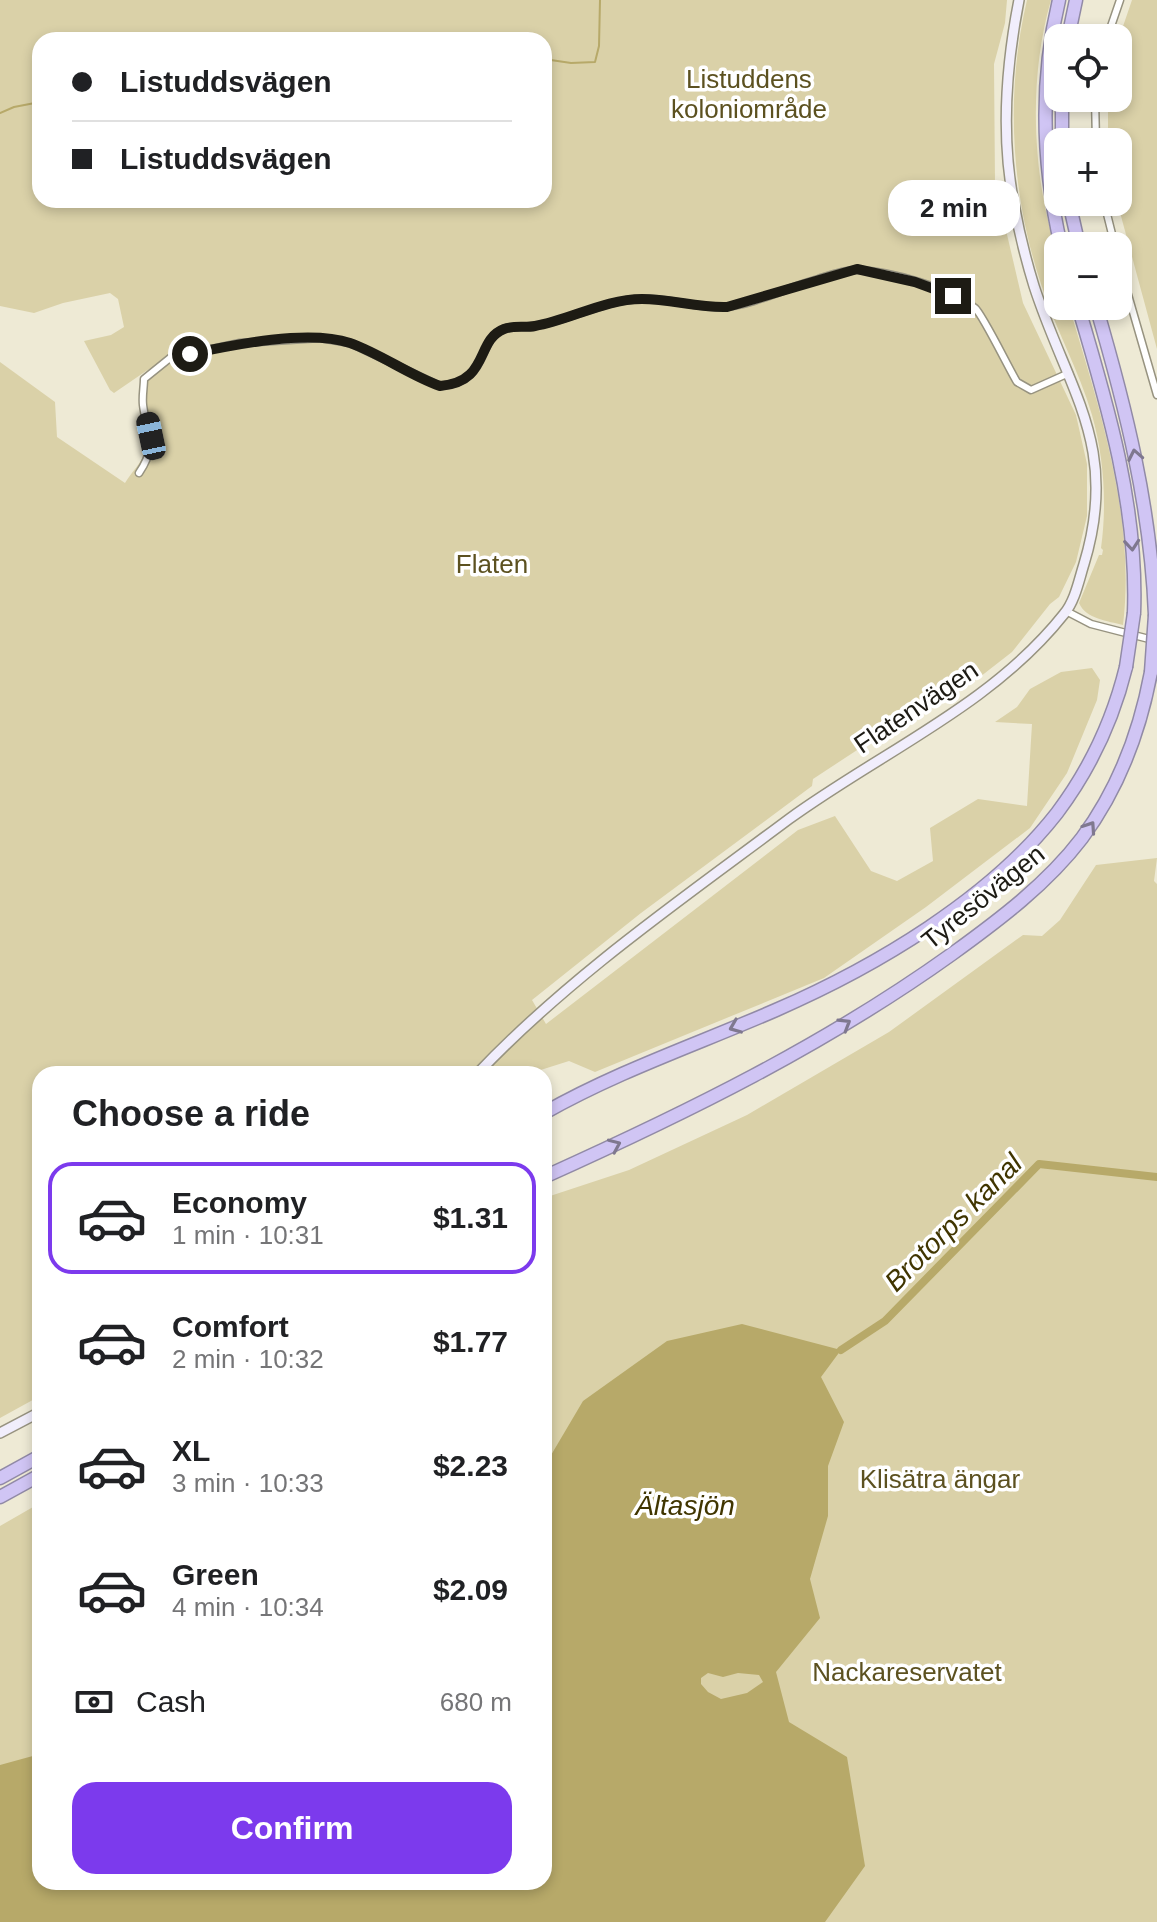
<!DOCTYPE html>
<meta charset="utf-8">
<style>
:root{--surface:#fff;--page:#f6f6f6;--text:#202124;--muted:#757577;--line:#e0e0e0;--accent:#7c3aed}
body{margin:0;font-family:Arial,sans-serif;background:var(--page);color:var(--text);height:100vh;display:flex;flex-direction:column;font-size:30px;white-space:nowrap}
*{box-sizing:border-box;margin:0}
p{font-size:26px;color:var(--muted)}
.icon{flex:none;width:44px;height:44px;fill:none;stroke:currentColor;stroke-width:2;stroke-linecap:round;stroke-linejoin:round}
.map{position:relative;flex:1;overflow:hidden}
.side{position:absolute;left:32px;top:1066px;width:520px;height:824px;display:flex;flex-direction:column;background:var(--surface);border-radius:24px;box-shadow:0 4px 12px #0003}
.side>*{flex:none}
.top-card{position:absolute;left:32px;top:32px;width:520px;height:176px;border-radius:24px;box-shadow:0 4px 12px #0003;display:grid;align-content:center;height:176px;padding:0 40px;background:var(--surface)}
.fabs{position:absolute;left:1044px;top:24px;display:grid;gap:16px}
.fabs a{display:grid;place-items:center;width:88px;height:88px;border-radius:16px;background:var(--surface);box-shadow:0 4px 12px #0003;font-size:40px}
.end{position:absolute;width:36px;height:36px;margin:-18px;border:10px solid #1d1b14;background:#fff;box-shadow:0 0 0 4px #fff}
.from{border-radius:50%}
.bubble{position:absolute;height:56px;border-radius:24px;background:var(--surface);box-shadow:0 4px 12px #0003;font-size:26px;font-weight:700;line-height:56px;text-align:center}
.car{position:absolute;width:24px;height:48px;margin:-24px -12px;border-radius:10px;box-shadow:0 0 6px 2px #0007;background:linear-gradient(#222 24%,#8ab4d8 0 40%,#222 0 76%,#8ab4d8 0 86%,#222 0)}
.top-card b{display:flex;align-items:center;gap:28px;height:76px;font-size:30px}
.top-card b+b{border-top:2px solid var(--line)}
.top-card i{width:20px;height:20px;background:var(--text)}
ul{padding:0;list-style:none}
li{display:flex;align-items:center;gap:24px;height:112px;margin:0 16px 12px;padding:0 24px;border:4px solid transparent;border-radius:24px}
li div{flex:1}
li b{display:block;font-size:30px}
li em{font-style:normal;font-weight:700}
li.active{border-color:var(--accent)}
li>.icon{width:72px;height:72px;stroke-width:1.5}
h2{padding:0 40px;font-size:36px;line-height:96px}
.pay{display:flex;align-items:center;gap:20px;height:88px;padding:0 40px;font-size:30px}
.pay p{margin-inline-start:auto}
.cta{display:flex;gap:16px;margin-top:auto;padding:16px 40px}
.cta a{flex:1;height:92px;border-radius:24px;background:var(--accent);color:#fff;font-size:32px;font-weight:700;line-height:92px;text-align:center}
.map>svg:first-child{display:block}
</style>
<div class="map">
<svg width="1157" height="1922" viewBox="0 0 1157 1922">
<rect width="100%" height="100%" fill="#eeead5"/>
<path fill="#dad1a8" fill-rule="evenodd" d="M0,0H1007L1005,23L994,64L995,183L1023,303L1076,415L1087,464V516L1076,562L1059,597L1050,604L1012,652L976,680L880,735L813,779L812,786L641,913L532,1000L546,1024L798,830L835,816L871,871L897,881L933,861L930,828L978,799L1027,806L1032,724L995,722L1017,707L1030,689L1061,672L1092,668L1100,680L1097,700L1067,773L1030,828L926,907L824,978L595,1072L569,1061L528,1074H40V1396L0,1418V362L55,402L57,437L125,483C131,473 142,462 147,450C158,422 124,402 149,369L114,393L110,390L84,341L111,335L124,327L118,299L110,293L63,303L34,313L0,306ZM40,40H544V200H40Z
M1027,0H1051C1033,62 1032,133 1043,196C1047,220 1055,245 1058,269C1059,281 1058,294 1058,306H1069C1099,407 1136,518 1123,625C1108,621 1086,619 1079,603L1099,555H1102L1103,550L1101,548C1107,506 1104,457 1092,415C1079,370 1055,328 1041,284C1011,194 1005,93 1027,0Z
M1132,0H1157V349L1118,205V142H1109L1108,137V98H1118V41Z
M1157,858L1154,881L1157,884V1922H0V1526L40,1503V1882H544V1198L629,1170L747,1115L889,1032L1023,935L1042,936L1060,920L1096,865Z"/>
<path fill="#b7a969" fill-rule="evenodd" d="M742,1324L841,1350L821,1377L844,1422L828,1466V1516L810,1579L820,1618L776,1672L789,1722L847,1757L865,1866L825,1922H0V1765L40,1754V1882H544V1467L583,1401L667,1341ZM708,1673L723,1677L738,1673L759,1675L763,1682L747,1693L721,1699L708,1692L701,1684V1678Z"/>
<g fill="none" stroke-linecap="round" stroke-linejoin="round">
<path stroke="#b7a969" stroke-width="2" d="M544,59L571,63L595,62L599,46L600,0
M0,113L14,107L40,102"/>
<path stroke="#b7a969" stroke-width="8" d="M841,1350L885,1321L1039,1164L1157,1177"/>
<defs>
<path id="street" d="M1107,38L1120,0
M1095,98L1096,142
M1104,202L1115,246
M1118,260L1157,395
M139,473C158,445 147,435 143,405C142,396 144,387 144,379L170,358L240,343L320,338L350,343L440,386C491,382 476,340 504,329C513,325 524,328 534,326C569,321 603,300 640,299C669,297 696,309 725,307C756,304 788,287 818,279C831,275 847,269 860,270C892,272 950,288 975,308C983,315 1009,369 1017,382L1031,390L1069,373
M1066,611L1091,624L1153,640"/>
<path id="secondary" d="M477,1074C569,977 682,899 789,819C881,752 992,705 1064,614C1075,601 1079,580 1084,564C1120,446 1068,391 1034,286C1026,260 1019,232 1014,204C1001,138 1006,66 1019,0
M0,1433L40,1412"/>
<path id="highway" d="M1059,0C1039,83 1042,164 1061,246
M1068,38L1076,0
M1062,98V142
M1069,202L1079,246
M1078,306C1108,406 1138,508 1134,613
M1096,306C1126,408 1151,509 1155,615
M544,1113C618,1071 698,1044 776,1010C875,967 990,899 1057,813C1090,769 1113,720 1126,667
M544,1177C686,1113 825,1045 952,954C999,920 1047,884 1082,838C1119,788 1140,731 1151,672
M0,1478L40,1456
M0,1497L40,1475"/>
</defs>
<use href="#street" stroke="#979380" stroke-width="9"/>
<use href="#secondary" stroke="#979380" stroke-width="12"/>
<use href="#highway" stroke="#918aa6" stroke-width="15"/>
<use href="#street" stroke="#fff" stroke-width="6"/>
<use href="#secondary" stroke="#f1eefc" stroke-width="9"/>
<use href="#highway" stroke="#d0c5f4" stroke-width="12"/>
<defs>
<path id="highway-bridge" d="M1126,667L1134,613
M1151,672L1155,615"/>
</defs>
<use href="#highway-bridge" stroke="#918aa6" stroke-width="15" stroke-linecap="butt"/>
<use href="#highway-bridge" stroke="#d0c5f4" stroke-width="12"/>
</g>
<defs><path id="oneway-chevron" d="M-2-3.5L2.5 0L-2 3.5" fill="none" stroke-width="1.6" stroke-linecap="round" stroke-linejoin="round" transform="scale(2)"/></defs>
<g stroke="#7f788f">
<use href="#oneway-chevron" transform="translate(1135 455) rotate(-101)"/>
<use href="#oneway-chevron" transform="translate(1132 545) rotate(85)"/>
<use href="#oneway-chevron" transform="translate(1090 827) rotate(-56)"/>
<use href="#oneway-chevron" transform="translate(845 1024) rotate(-31)"/>
<use href="#oneway-chevron" transform="translate(735 1027) rotate(158)"/>
<use href="#oneway-chevron" transform="translate(615 1145) rotate(-24)"/>
</g>
<g fill="none" stroke-linecap="round" stroke-linejoin="round">
<path stroke="#1d1b14" stroke-width="10" d="M190,354C233,345 308,329 350,343C381,354 409,375 440,386C490,382 475,340 504,329C514,325 525,328 535,326C570,320 605,299 642,299C671,299 698,308 727,307L857,269L915,282L953,296"/>
</g>
<g text-anchor="middle" stroke-width="7" stroke-linejoin="round" paint-order="stroke">
<g font-size="26" fill="#5c5120" stroke="#fff">
<text x="749" y="88">Listuddens<tspan x="749" dy="30">koloniområde</tspan></text>
<text x="492" y="573">Flaten</text>
<text x="940" y="1488">Klisätra ängar</text>
<text x="907" y="1681">Nackareservatet</text>
</g>
<g font-size="26" fill="#1d1b14" stroke="#fff">
<text transform="translate(916 707) rotate(-34)" y="9">Flatenvägen</text>
<text transform="translate(983 897) rotate(-39)" y="9">Tyresövägen</text>
</g>
<g font-size="28" font-style="italic" fill="#403500" stroke="#fff">
<text transform="translate(953 1222) rotate(-45)" y="10">Brotorps kanal</text>
<text x="685" y="1515">Ältasjön</text>
</g>
</g>
</svg>
<div class="fabs">
<a><svg class="icon" aria-label="locate" viewBox="0 0 24 24"><circle cx="12" cy="12" r="6"/><path d="M12 2v4M12 18v4M2 12h4M18 12h4"/></svg></a>
<a>+</a>
<a>−</a>
</div>
<i class="end from" style="left:190px;top:354px"></i>
<i class="end" style="left:953px;top:296px"></i>
<div class="bubble" style="left:888px;top:180px;width:132px">2 min</div>
<i class="car" style="left:151px;top:436px;rotate:348deg"></i>
<div class="top-card">
<b><i class="from"></i>Listuddsvägen</b>
<b><i></i>Listuddsvägen</b>
</div>
<section class="side">
<h2>Choose a ride</h2>
<ul>
<li class="active"><svg class="icon" aria-label="car" viewBox="0 0 24 24"><path d="M5 17H2v-5l4-1 3-4h7l3 4 3 1v5h-3M9 17h6M6 11h13"/><circle cx="7" cy="17" r="2"/><circle cx="17" cy="17" r="2"/></svg><div><b>Economy</b><p>1 min · 10:31</p></div><em>$1.31</em></li>
<li><svg class="icon" aria-label="car" viewBox="0 0 24 24"><path d="M5 17H2v-5l4-1 3-4h7l3 4 3 1v5h-3M9 17h6M6 11h13"/><circle cx="7" cy="17" r="2"/><circle cx="17" cy="17" r="2"/></svg><div><b>Comfort</b><p>2 min · 10:32</p></div><em>$1.77</em></li>
<li><svg class="icon" aria-label="car" viewBox="0 0 24 24"><path d="M5 17H2v-5l4-1 3-4h7l3 4 3 1v5h-3M9 17h6M6 11h13"/><circle cx="7" cy="17" r="2"/><circle cx="17" cy="17" r="2"/></svg><div><b>XL</b><p>3 min · 10:33</p></div><em>$2.23</em></li>
<li><svg class="icon" aria-label="car" viewBox="0 0 24 24"><path d="M5 17H2v-5l4-1 3-4h7l3 4 3 1v5h-3M9 17h6M6 11h13"/><circle cx="7" cy="17" r="2"/><circle cx="17" cy="17" r="2"/></svg><div><b>Green</b><p>4 min · 10:34</p></div><em>$2.09</em></li>
</ul>
<div class="pay"><svg class="icon" aria-label="cash" viewBox="0 0 24 24"><path d="M3 7h18v10H3z"/><circle cx="12" cy="12" r="2"/></svg>Cash<p>680 m</p></div>
<div class="cta"><a>Confirm</a></div>
</section>
</div>
